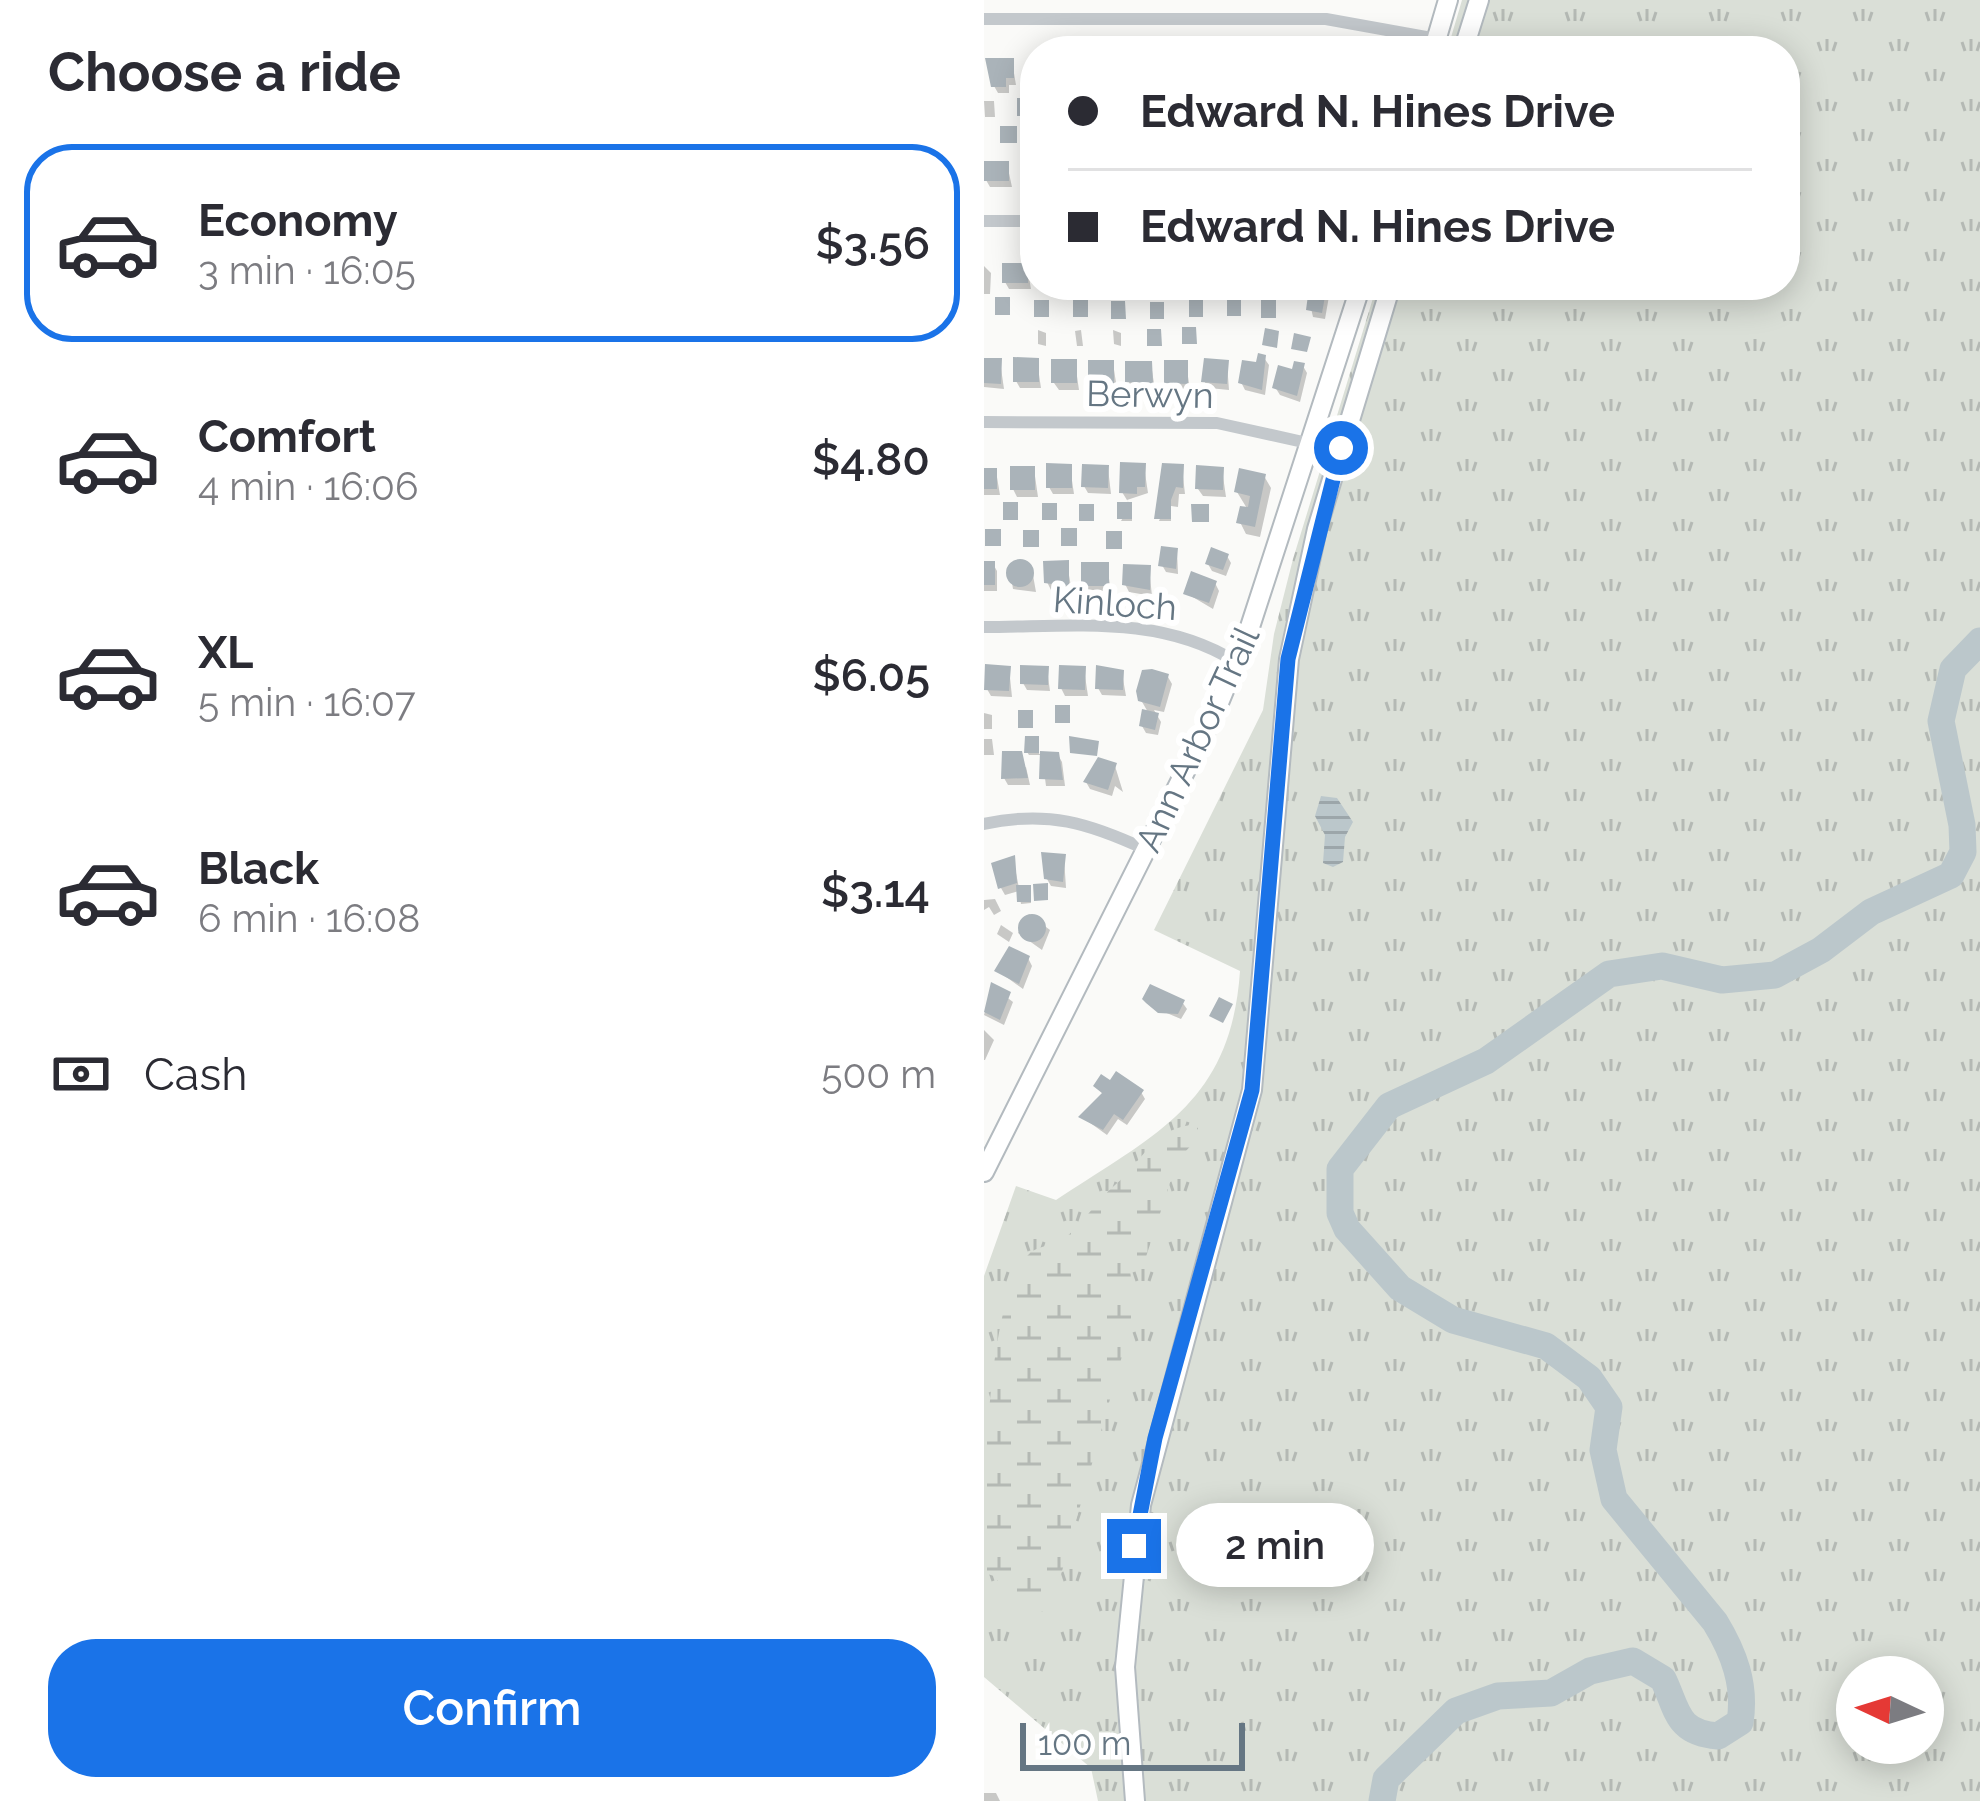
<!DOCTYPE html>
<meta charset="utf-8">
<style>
:root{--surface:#fff;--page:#f2f2f3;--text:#2b2b33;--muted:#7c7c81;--line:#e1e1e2;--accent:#1a73e8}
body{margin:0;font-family:Raleway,sans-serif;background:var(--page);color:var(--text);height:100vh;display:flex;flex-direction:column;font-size:45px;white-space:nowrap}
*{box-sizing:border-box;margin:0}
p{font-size:39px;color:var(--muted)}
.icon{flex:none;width:66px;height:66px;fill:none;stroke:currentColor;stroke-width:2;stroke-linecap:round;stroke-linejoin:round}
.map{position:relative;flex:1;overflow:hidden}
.details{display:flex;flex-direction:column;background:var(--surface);width:984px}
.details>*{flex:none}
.hud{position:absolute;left:36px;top:36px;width:780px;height:264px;border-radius:48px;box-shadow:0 6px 30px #0003;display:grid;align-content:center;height:264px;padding:0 48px;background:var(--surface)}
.needle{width:78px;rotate:274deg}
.fabs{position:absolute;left:852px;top:1656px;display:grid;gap:24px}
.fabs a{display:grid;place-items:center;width:108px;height:108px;border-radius:50%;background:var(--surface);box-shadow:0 6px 30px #0003;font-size:60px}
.scale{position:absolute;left:36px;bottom:30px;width:225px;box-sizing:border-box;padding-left:12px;border:6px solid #657683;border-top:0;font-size:33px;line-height:42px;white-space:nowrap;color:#657683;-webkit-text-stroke:9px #fff;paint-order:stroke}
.end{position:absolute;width:54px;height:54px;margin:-27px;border:15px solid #1a73e8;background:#fff;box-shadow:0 0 0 6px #fff}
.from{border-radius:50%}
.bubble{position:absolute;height:84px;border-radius:42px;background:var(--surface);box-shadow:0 6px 30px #0003;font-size:39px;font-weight:600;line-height:84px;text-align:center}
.hud b{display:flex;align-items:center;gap:42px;height:114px;font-size:45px}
.hud b+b{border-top:3px solid var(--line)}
.hud i{width:30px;height:30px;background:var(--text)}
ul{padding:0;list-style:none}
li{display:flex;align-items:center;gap:36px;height:198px;margin:0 24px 18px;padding:0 24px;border:6px solid transparent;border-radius:48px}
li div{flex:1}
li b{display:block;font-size:45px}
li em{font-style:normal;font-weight:600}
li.on{border-color:var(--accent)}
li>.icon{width:108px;height:108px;stroke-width:1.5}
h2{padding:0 48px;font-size:54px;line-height:144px}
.pay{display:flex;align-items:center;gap:30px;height:132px;padding:0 48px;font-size:45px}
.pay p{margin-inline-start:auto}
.cta{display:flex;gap:24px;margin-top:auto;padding:24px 48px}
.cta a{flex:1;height:138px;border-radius:48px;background:var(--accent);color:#fff;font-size:48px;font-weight:600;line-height:138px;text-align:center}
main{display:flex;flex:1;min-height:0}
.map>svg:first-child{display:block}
</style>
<main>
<section class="details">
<h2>Choose a ride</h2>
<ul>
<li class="on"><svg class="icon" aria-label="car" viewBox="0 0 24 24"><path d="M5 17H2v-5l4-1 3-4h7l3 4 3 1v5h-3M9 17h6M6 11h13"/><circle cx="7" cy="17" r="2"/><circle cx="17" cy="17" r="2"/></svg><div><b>Economy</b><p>3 min · 16:05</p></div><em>$3.56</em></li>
<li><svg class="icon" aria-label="car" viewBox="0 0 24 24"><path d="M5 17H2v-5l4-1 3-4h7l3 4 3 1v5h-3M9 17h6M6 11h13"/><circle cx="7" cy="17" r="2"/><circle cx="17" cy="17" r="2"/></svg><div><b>Comfort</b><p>4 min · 16:06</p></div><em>$4.80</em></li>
<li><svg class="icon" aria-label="car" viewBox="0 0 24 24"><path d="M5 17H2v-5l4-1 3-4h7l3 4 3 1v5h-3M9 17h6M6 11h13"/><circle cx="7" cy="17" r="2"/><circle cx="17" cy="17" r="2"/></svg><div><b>XL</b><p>5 min · 16:07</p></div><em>$6.05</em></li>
<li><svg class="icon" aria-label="car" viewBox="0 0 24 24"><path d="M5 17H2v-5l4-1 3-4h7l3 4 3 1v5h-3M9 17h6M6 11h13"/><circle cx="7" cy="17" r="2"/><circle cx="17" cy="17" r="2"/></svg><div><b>Black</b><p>6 min · 16:08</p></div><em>$3.14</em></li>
</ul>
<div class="pay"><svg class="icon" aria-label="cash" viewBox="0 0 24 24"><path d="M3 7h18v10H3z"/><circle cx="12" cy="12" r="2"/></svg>Cash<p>500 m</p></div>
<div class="cta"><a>Confirm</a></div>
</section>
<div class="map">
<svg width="996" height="1801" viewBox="0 0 996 1801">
<defs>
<pattern id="grass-tufts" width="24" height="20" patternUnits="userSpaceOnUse" patternTransform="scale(3)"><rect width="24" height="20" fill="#dadfd7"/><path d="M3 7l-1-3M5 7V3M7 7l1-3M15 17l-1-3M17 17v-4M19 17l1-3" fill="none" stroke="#b4b9b4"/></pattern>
<pattern id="wetland-marsh" width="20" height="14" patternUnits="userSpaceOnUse" patternTransform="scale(3)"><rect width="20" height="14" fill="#dadfd7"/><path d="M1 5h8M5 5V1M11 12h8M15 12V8" fill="none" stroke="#b4b9b4"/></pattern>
<pattern id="water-rules" width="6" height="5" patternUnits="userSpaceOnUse" patternTransform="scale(3)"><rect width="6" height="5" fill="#bbc7cb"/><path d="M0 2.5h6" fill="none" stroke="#9ca6aa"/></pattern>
</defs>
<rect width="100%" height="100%" fill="#fafaf8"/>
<path fill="url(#grass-tufts)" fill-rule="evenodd" d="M478,0H996V1801H114L107,1768L0,1677V1276L32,1186L72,1200C172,1134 247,1103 256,971L170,930L279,710L290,634L309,559L393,285H801V51H463ZM873,1677H939V1743H873Z"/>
<path fill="url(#wetland-marsh)" d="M206,1125L214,1128L210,1142L193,1161L160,1263L146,1271L150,1298L145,1331L73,1589L61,1611L39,1613L10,1576L0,1573C0,1505 0,1294 47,1252C57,1245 71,1246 81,1238C100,1223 111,1202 131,1185C160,1161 165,1132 206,1125Z"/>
<path fill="url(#water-rules)" d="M337,796L353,798L369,822L361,837L359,862L349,867L339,863L341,835L331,816Z"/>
<path fill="#0003" d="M28,61L32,85H25V93H14L10,86Z
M43,63H51V86L43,79Z
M0,101H10L11,117H1Z
M23,164L28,187H6L2,180Z
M0,266L7,273L6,294H0Z
M43,266L47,289H25L21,282Z
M288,285H312V290H290Z
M347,285L341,319L329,317L322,285Z
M54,330L62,333V346L54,344Z
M97,330L99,346H93L91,331Z
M129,330L137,333V346L130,344Z
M280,358L285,365L281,395L261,390L257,382Z
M0,361H16L20,389L0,387Z
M53,361L57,388H36L32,381Z
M91,362L95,390H75L70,383Z
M129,363L133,389H111L107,382Z
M202,363L206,390L187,389L183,382Z
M243,363L245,390L225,388L220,381Z
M167,364L171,390L149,388L144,381Z
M319,366L323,373L316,402L296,395L291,387Z
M160,466L164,493L143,500L148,507V521H137L146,505L138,492Z
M86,467L90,494H69L65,487Z
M198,467L201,494H195L194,507L187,506V521H175Z
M124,468L127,494L104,493L100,486Z
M50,469L54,497H33L29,489Z
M238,469L242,497L219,496L214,489Z
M0,470L12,471L16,495H0Z
M280,476L287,488L276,537L262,534L256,522L264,510L253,492Z
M193,551L194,574L182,572L178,565Z
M243,556L247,563L242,576L228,571L224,564Z
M0,564H9L13,571V591H0Z
M25,564H47L52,592L29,589Z
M83,564L88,592L67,590L63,582Z
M123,565L127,592H105L100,585Z
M165,568L168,596L145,592L141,584Z
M231,583L235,591L229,609L202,593Z
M25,668L28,697L7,696L3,689Z
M63,669L66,691L43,690L39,683Z
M100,669L104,696H81L77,688Z
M138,673L142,696L118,695L114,688Z
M184,677L188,684L180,712L170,710L177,722L174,735L162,733L158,726L165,714L157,700Z
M0,713L8,715V729H0Z
M0,739H8L10,755H0Z
M54,739L55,754L74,755L78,762L81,786H62L58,755H45L43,752Z
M131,766L139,792L131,786L128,796L106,789L102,782Z
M42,767L46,785H24L20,778Z
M80,857L82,888L67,886L63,879Z
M29,858L35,888L46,890L47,903L37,904L35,891L21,895L17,888Z
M11,899L17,911L10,915L5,907L0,910V900Z
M45,914L66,930L58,950L34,933Z
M17,925L29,933L25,942L13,934Z
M44,958L48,966L39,989L14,971Z
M8,986L29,1002L20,1025L0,1015Z
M198,1002L203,1009L197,1019L166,1006Z
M0,1030L10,1040L1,1060H0Z
M112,1086L157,1092L161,1099L143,1125L134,1119L123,1135L98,1117L120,1095Z
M0,1793H12L16,1801H0Z"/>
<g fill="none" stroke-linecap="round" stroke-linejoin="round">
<path stroke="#bbc7cb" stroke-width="27" d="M398,1801L402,1779L472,1711L514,1696L567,1693L606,1671L649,1661L679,1679C694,1710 692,1733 734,1736L756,1722C762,1685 750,1653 731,1622L630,1499L619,1450L625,1407L605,1378L562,1346L469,1320L416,1288L363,1229L356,1213V1169L405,1106L502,1061L625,974L678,966L738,980L791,975L837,950L887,912L967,875L979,852L978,825L957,721L969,669L996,641"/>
</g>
<path fill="#aab3b9" d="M1,58H30V78H22V87H7Z
M33,98H51V116H33Z
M16,126H33V143H16Z
M0,161H25V181H0Z
M38,161H51V181L38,182Z
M18,263H44V283H18Z
M320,285H343L338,313L322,310L324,295L333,297L334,290Z
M11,297H26V315H11Z
M243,298L257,299V316H243Z
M50,300H65V317H50Z
M89,300H104V317H89Z
M205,300H219V317H205Z
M277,300H292V318H277Z
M127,301H141L142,319H127Z
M166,302H180V319H166Z
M198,327H212L213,344H198Z
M281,328L295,331L293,348L278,345Z
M163,329H177L178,346H163Z
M310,333L327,337L323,352L307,349Z
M274,353L282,355L278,390L254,383L258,360L272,362Z
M29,357L55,358V382H29Z
M0,358H18L17,384L0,383Z
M220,358L245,360L243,384L217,382Z
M67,359H93V383H67Z
M104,360H130V383H104Z
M180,360H204V384L180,383Z
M141,361H168L169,384L141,382Z
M310,361L321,363L313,396L288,388L294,365L308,369Z
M136,462L162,463L161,487H153V494L135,493Z
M62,463L88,464V488H62Z
M178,463L200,464L199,488L192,487L187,500V519H170Z
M98,464L125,465L124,488L97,487Z
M212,465L240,467L239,490L211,489Z
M26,466H51V490H26Z
M0,468H13V489H0Z
M255,468L282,474L271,527L252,523L256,506L264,507L266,496L250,492Z
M19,502H34V520H19Z
M133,502H148V519H133Z
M58,503H73V520H58Z
M95,504H110V521H95Z
M207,504H225V522H208Z
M77,528H93V546H77Z
M1,529H17V546H1Z
M39,530H55V547H39Z
M122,531H138V549H122Z
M177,546L194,548L192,569L174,566Z
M227,547L245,554L239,570L221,564Z
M22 573a14 14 0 1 1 28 0a14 14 0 1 1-28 0Z
M85,560V586L60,583L59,561Z
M0,561H11V585H0Z
M97,562H125V586H97Z
M139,564L167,565L166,590L138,585Z
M207,571L233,581L225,603L199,594Z
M1,664L27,666L25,691L0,690Z
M36,665L65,666L64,685L36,684Z
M75,665L102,666L101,690L74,689Z
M112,665L140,670L139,690L111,689Z
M168,669L185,674L176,707L154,701L152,691L158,670Z
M71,705H86V723H71Z
M158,709L175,713L171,730L155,726Z
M34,710H49V728H34Z
M41,736H55V753H40Z
M85,736L115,741L113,756L86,753Z
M18,751H38L44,778L17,779Z
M56,751L75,752L79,780L55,779Z
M114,757L133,763L124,790L99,782Z
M57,852L82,854L79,882L60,879Z
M31,855L33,883L14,889L7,863Z
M64,883V900L50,901L49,884Z
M32,885H47V902H33Z
M34 928a14 14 0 1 1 28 0a14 14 0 1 1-28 0Z
M25,946L46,956L35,984L10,971Z
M7,982L27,992L16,1020L0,1012Z
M166,984L201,1000L194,1014L174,1013L162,1003L158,999Z
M235,997L249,1004L239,1023L225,1016Z
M132,1071L160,1090L139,1120L130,1114L119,1130L94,1117L118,1093L109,1086L117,1074L126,1080Z"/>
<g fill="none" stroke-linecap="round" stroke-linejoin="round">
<defs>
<path id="secondary" d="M449,51L464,0
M479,51L495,0
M0,1172L232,710L265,630L377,285
M151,1801L141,1667L157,1505L268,1090L305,659L333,529L407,285"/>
</defs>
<use href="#secondary" stroke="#b3babf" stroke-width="22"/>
<path stroke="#c3c8cc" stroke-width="12" d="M0,19H342L453,39
M0,221H51
M0,422L233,423L328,444
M0,627C86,627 176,614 252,662
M0,824C63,810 105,823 163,850"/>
<use href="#secondary" stroke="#fff" stroke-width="18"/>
</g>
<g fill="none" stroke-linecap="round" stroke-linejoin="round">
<path stroke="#1a73e8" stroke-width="15" d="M150,1546L171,1438L268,1090L304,659L357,448"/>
</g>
<g text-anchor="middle" stroke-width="12" stroke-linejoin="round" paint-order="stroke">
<g font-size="36" fill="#657683" stroke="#fff">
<text transform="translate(166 394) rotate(1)" y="13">Berwyn</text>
<text transform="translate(131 603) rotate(4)" y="13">Kinloch</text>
<text transform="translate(213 739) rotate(-65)" y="13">Ann Arbor Trail</text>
</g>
</g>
</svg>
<div class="fabs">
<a><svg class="needle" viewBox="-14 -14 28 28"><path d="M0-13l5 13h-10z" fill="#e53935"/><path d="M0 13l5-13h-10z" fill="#7c7c81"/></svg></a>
</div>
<div class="scale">100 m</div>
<i class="end from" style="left:357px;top:448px"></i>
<i class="end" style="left:150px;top:1546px"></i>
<div class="bubble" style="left:192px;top:1503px;width:198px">2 min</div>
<div class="hud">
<b><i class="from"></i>Edward N. Hines Drive</b>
<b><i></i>Edward N. Hines Drive</b>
</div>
</div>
</main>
